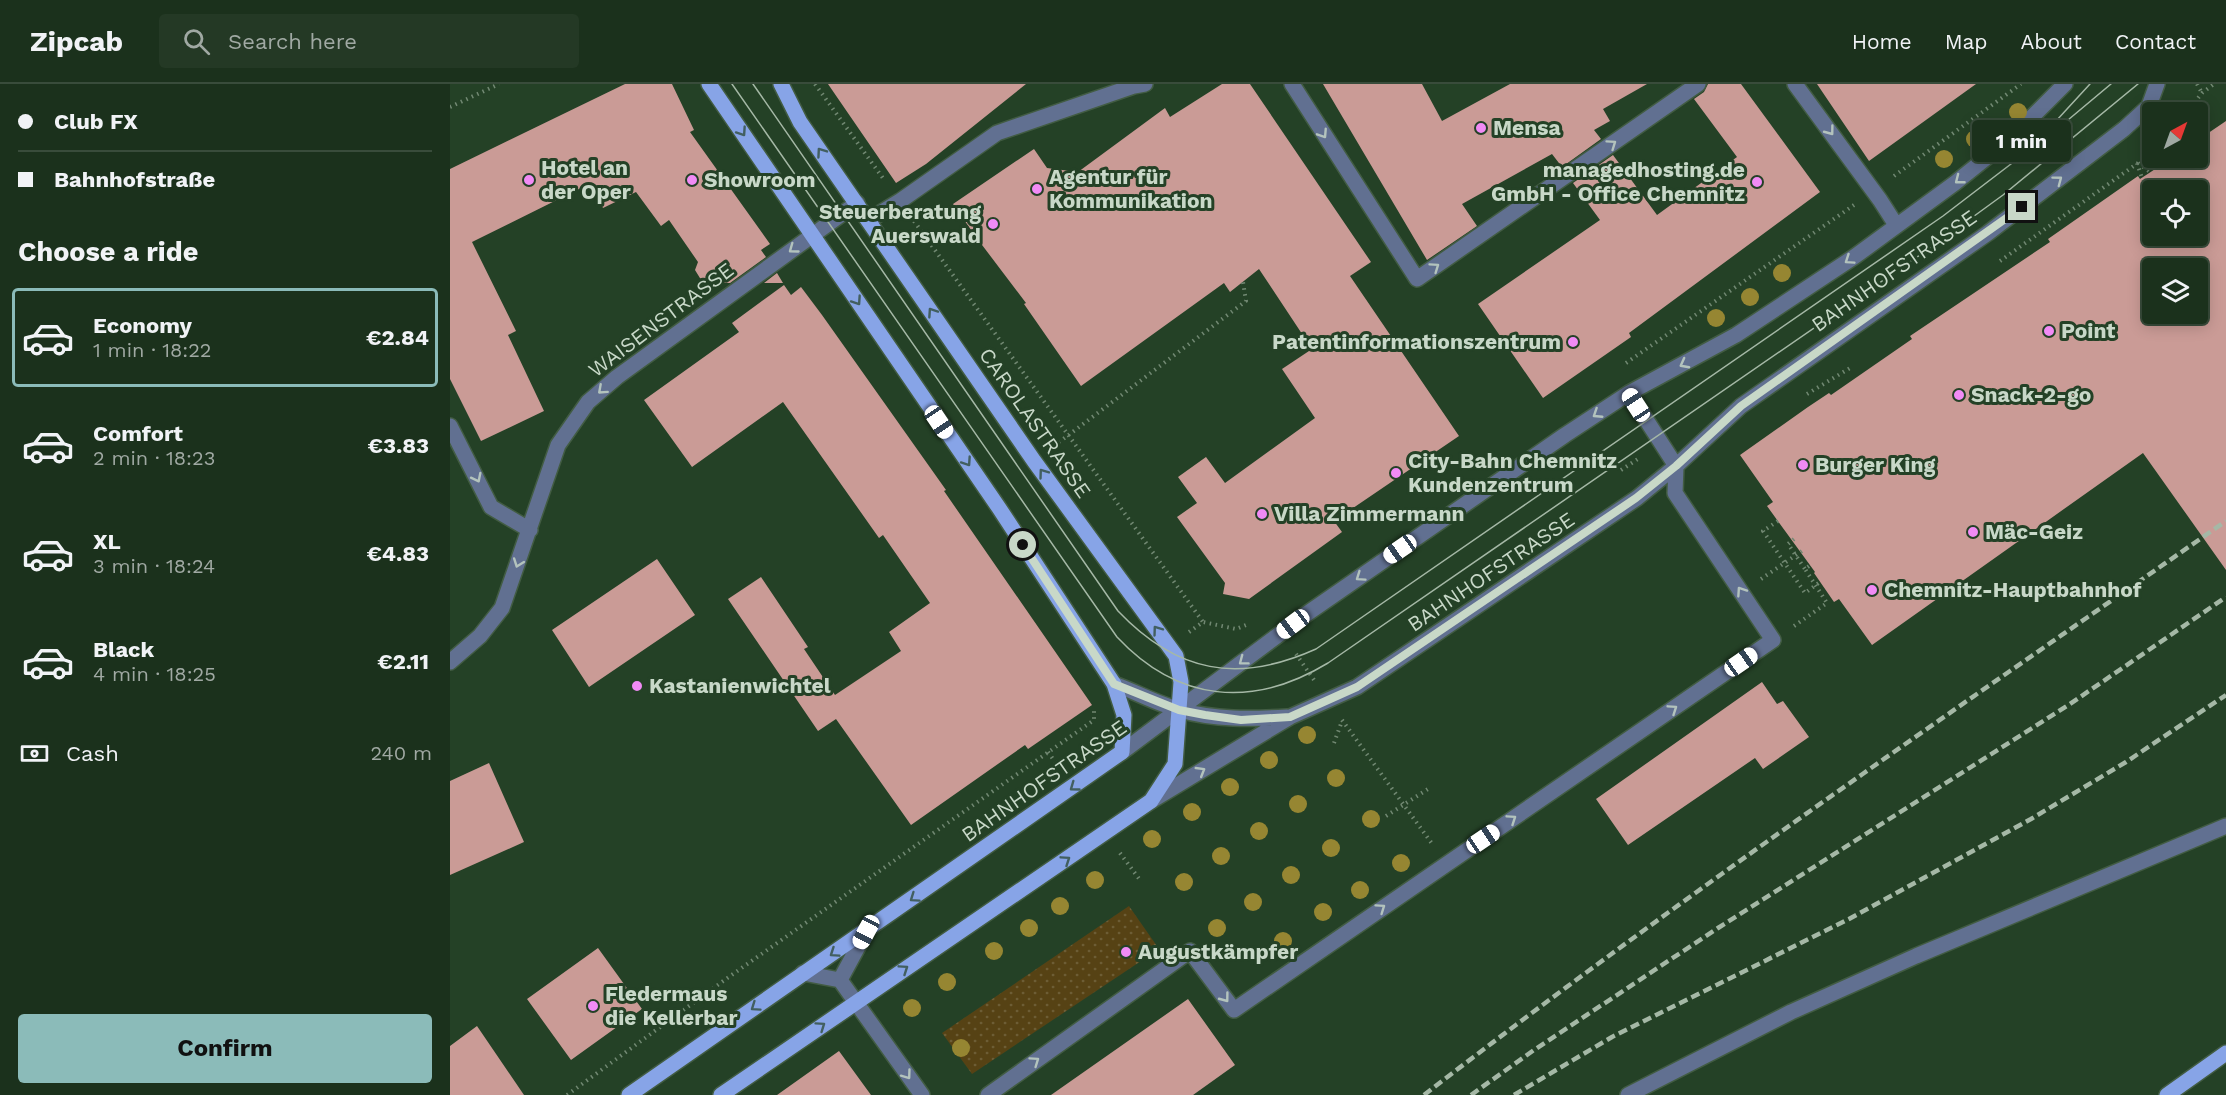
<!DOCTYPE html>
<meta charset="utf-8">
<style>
:root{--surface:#1b311c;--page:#243925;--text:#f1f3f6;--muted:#a0a9a3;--line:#394c3b;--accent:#8bbbb9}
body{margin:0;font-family:"Work Sans",sans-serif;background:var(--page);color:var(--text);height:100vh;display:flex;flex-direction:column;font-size:22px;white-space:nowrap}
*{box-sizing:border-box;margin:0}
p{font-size:20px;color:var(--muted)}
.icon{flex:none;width:33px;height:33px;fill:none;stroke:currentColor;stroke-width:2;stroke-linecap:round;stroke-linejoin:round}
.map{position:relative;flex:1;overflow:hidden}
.details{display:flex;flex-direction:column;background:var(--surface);width:450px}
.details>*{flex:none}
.banner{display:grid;align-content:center;height:132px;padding:0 18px;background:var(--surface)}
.needle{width:39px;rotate:41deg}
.fabs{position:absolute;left:1692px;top:18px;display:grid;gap:12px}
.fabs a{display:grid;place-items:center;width:66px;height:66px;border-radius:6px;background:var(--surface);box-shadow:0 3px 15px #0003,0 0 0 2px var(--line);font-size:30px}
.end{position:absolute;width:27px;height:27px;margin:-14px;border:8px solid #c8d8c8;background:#111;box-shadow:0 0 0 3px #111}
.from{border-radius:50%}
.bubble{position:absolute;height:42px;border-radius:6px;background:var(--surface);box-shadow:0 3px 15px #0003,0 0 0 2px var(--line);font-size:20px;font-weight:700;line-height:42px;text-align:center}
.car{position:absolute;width:18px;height:36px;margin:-18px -9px;border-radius:8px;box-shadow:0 0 4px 2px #0007;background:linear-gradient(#fff 24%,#345 0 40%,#fff 0 76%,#345 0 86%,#fff 0)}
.banner b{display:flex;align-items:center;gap:21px;height:57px;font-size:22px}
.banner b+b{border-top:2px solid var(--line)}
.banner i{width:15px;height:15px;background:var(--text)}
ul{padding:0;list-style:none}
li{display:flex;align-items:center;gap:18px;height:99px;margin:0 12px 9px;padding:0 6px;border:3px solid transparent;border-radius:6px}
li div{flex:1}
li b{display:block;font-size:22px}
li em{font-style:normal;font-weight:700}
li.current{border-color:var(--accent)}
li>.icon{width:54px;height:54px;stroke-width:1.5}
h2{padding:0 18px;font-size:27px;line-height:72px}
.pay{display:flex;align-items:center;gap:15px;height:66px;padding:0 18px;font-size:22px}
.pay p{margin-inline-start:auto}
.action{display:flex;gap:12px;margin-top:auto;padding:12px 18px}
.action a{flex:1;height:69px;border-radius:6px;background:var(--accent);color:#111;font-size:24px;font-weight:700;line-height:69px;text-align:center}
header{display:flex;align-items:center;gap:36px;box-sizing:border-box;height:84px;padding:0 30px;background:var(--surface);border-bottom:2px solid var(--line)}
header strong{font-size:28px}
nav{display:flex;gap:33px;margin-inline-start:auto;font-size:21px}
.search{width:420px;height:54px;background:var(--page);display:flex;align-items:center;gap:15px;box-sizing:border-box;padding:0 21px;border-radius:6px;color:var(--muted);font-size:22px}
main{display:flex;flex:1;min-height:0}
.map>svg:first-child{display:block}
</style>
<header>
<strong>Zipcab</strong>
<div class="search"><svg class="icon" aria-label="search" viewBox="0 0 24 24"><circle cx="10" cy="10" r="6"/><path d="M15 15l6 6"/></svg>Search here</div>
<nav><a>Home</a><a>Map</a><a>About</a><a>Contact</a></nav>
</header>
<main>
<section class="details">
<div class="banner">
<b><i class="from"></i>Club FX</b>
<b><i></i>Bahnhofstraße</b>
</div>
<h2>Choose a ride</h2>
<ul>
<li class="current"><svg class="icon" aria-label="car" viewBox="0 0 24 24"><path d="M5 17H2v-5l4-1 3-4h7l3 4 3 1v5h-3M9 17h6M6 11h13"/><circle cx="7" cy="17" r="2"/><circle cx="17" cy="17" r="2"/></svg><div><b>Economy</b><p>1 min · 18:22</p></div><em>€2.84</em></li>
<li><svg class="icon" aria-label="car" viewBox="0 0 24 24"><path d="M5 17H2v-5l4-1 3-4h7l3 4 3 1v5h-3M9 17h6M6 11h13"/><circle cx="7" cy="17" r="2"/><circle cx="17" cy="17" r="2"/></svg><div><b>Comfort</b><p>2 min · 18:23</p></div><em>€3.83</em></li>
<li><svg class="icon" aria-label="car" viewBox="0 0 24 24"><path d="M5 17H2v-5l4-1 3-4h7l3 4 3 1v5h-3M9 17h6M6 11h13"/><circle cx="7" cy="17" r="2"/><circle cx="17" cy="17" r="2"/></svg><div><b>XL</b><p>3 min · 18:24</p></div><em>€4.83</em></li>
<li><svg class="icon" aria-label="car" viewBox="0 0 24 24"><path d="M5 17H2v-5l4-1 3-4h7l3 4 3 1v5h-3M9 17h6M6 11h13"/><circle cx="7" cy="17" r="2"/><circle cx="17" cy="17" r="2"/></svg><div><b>Black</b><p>4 min · 18:25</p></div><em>€2.11</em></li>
</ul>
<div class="pay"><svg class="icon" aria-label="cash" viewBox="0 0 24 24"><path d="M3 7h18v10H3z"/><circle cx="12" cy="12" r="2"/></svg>Cash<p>240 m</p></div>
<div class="action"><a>Confirm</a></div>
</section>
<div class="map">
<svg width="1776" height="1011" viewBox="0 0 1776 1011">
<defs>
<pattern id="grass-dots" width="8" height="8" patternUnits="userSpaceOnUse" patternTransform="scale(1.5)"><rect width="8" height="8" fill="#564214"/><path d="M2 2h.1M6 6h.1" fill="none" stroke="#6d5d35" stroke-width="1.8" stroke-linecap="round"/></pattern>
</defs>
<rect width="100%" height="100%" fill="#244126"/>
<path fill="url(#grass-dots)" d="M679,822L709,865L522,990L492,949Z"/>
<path fill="#ca9b96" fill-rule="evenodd" d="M175,0H222L244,46L240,48L320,160L311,166L316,173L280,199H253L245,186L248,178L219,136L211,142L186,108L153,124L141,99L22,158L66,247L58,251L94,327L31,357L0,295V85Z
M378,0H576L476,80L446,99Z
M772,0H800L921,178L900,192L1009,352L884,437L892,448L799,515L773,510L775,499L727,433L747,419L728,393L756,373L775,399L865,334L832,285L862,265L809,185L780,208L774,199L631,302L574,220L576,219L526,153L503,120L584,65L597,84L628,88L715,24L720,33Z
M873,0H972L992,37L1060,0H1197L1153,25L1160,37L1144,46L1151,55L1112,83L1102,70L1012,120L1027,142L977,176Z
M1258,0H1291L1370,108L1179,249L1181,253L1093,314L1028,220L1150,136L1123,99L1163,71L1207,131L1287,73L1244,15L1254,8Z
M1367,0H1526L1419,77Z
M1776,37V486L1693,369L1422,561L1389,515L1384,518L1364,489L1365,488L1317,422L1323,418L1290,371L1358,323L1379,309L1381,311L1462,255L1460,252L1600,158L1598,155L1688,92L1690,95L1722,74H1748V56ZM1702,106H1748V152H1702ZM1702,184H1748V230H1702Z
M327,189L333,199H314Z
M334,201L341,211L351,203L372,231L496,406L494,407L642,621L578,665L575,661L461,741L386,635L368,647L278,515L311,493L358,563L354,565L385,611L451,567L439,548L480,519L433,451L429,454L333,318L242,383L194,316L289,248L282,239Z
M207,475L245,531L139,603L102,546Z
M1312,598L1327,620L1333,617L1359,653L1313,685L1305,674L1178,761L1146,715Z
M39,679L74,758L0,791V697Z
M148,864L192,925L121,976L77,915Z
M738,915L785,981L743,1011H601Z
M27,942L74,1011H0V962Z
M389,967L421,1011H327Z"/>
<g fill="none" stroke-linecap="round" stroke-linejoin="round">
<defs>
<path id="minor" d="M842,0L967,195L1248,0
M1345,0L1430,116L1446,141
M419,136L450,117L547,49L684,2L695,0
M1179,309L1226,382
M0,342L41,423L80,446
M0,578L30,552L52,524L108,361L138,318L167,293L407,119
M664,600C686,608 708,620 730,626C765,636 801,635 837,633
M672,668L855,531L1115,351L1179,309L1286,251L1404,173L1505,99L1561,54L1615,0
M701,717L840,633L907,603L1187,414L1226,382L1291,322L1538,149L1674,45L1699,22L1707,0
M353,889L390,896L472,1011
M390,896L416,848
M538,1011L740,867L784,926L1323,556L1225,409L1226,382
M1178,1011L1341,928L1466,872L1776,742"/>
<path id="major" d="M179,1011L672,668L674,631L664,600L549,424L259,0
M271,1011L701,717L725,680L731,598L726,572L584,377L350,38L331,0
M1717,1011L1776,969"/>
</defs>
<use href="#minor" stroke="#425c43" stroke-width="18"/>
<use href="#major" stroke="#425c43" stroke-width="18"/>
<path stroke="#718872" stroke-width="4" stroke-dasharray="1.5 4.5" stroke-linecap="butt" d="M365,0L435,97
M1747,0L1752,9
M0,23L49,0
M1737,28L1752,9L1764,0
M1710,74L1712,80
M1687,79L1692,94
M1688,79L1700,88
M1444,92L1571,0
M464,137L753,538
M1550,177L1702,69
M1176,279L1404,121
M1357,310L1400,284
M604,362L796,217L793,198
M1171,386L1191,373
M1328,437L1313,447L1355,509L1370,498
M1344,455L1338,460L1355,485
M1311,495L1352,467
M1344,542L1377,519L1355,485L1362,480
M739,548L753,538L786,545L796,541
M846,570L864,596
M892,636L983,761
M884,659L892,637
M598,668L608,682
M936,732L978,705
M670,769L690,796
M117,1011L276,895L644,636V627"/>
<use href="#minor" stroke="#617091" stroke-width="15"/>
<use href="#major" stroke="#87a4e7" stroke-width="15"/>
<path stroke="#a5b8a6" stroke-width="1.5" d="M282,0L667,553C728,618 802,625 878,579L1483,162L1553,111L1688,0
M303,0L668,527C727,589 788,600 866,565L1493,132L1612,41L1661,0
M1606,37L1640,0"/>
<path stroke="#a5b8a6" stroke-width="4.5" stroke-dasharray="9 4.5" stroke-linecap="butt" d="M974,1011C1234,810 1506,625 1776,437
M1021,1011L1084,966L1268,844L1620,620L1776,513
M1064,1011L1162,953L1399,835L1581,735L1676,678L1776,611"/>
</g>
<g fill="#968632">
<circle cx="1568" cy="28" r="9"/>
<circle cx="1525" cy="55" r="9"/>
<circle cx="1494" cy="75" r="9"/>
<circle cx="1332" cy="189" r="9"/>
<circle cx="1300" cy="213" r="9"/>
<circle cx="1266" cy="234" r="9"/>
<circle cx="857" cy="651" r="9"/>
<circle cx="819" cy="676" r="9"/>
<circle cx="886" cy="694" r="9"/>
<circle cx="780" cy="703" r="9"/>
<circle cx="848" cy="720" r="9"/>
<circle cx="742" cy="728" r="9"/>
<circle cx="921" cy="735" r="9"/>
<circle cx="809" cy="747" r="9"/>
<circle cx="702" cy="755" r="9"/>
<circle cx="881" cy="764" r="9"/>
<circle cx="771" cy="772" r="9"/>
<circle cx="951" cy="779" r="9"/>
<circle cx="841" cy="791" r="9"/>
<circle cx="645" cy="796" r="9"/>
<circle cx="734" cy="798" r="9"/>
<circle cx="910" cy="806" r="9"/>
<circle cx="803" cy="818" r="9"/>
<circle cx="610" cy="822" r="9"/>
<circle cx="873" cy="828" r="9"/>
<circle cx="579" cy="844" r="9"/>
<circle cx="767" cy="844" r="9"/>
<circle cx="833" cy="857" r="9"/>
<circle cx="544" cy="867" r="9"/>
<circle cx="497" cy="898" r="9"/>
<circle cx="462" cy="924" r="9"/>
<circle cx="511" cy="964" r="9"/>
</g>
<defs><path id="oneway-chevron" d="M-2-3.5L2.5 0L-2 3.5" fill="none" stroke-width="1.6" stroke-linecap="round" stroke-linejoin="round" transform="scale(1.5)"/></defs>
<g stroke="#b3c3bd">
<use href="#oneway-chevron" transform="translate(1380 47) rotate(53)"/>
<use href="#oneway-chevron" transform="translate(873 50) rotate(57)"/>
<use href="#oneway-chevron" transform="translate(1162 60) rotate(-35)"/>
<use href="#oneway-chevron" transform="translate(1509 96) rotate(142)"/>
<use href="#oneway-chevron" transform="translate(1608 96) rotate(-37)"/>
<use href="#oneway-chevron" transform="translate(343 165) rotate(144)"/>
<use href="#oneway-chevron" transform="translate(1399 176) rotate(146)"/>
<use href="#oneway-chevron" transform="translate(985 183) rotate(-35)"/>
<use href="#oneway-chevron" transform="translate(1234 280) rotate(152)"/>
<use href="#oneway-chevron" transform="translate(152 306) rotate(138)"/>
<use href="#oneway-chevron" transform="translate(1147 330) rotate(147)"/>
<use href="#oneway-chevron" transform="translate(27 394) rotate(63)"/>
<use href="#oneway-chevron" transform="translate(68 479) rotate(110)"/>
<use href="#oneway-chevron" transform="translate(910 493) rotate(145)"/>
<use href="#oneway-chevron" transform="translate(1291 507) rotate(-124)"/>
<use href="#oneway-chevron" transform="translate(793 577) rotate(143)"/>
<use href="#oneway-chevron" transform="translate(1223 625) rotate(-34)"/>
<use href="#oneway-chevron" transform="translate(751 687) rotate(-31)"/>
<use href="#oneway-chevron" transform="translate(1062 735) rotate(-34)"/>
<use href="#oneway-chevron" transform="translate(931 824) rotate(-35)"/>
<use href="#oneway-chevron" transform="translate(775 914) rotate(53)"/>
<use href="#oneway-chevron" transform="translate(585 977) rotate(-35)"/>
<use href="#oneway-chevron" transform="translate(457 991) rotate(54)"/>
</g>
<g stroke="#425f60">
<use href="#oneway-chevron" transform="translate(292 48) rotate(56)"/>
<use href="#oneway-chevron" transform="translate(371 68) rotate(-125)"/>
<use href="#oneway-chevron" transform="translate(407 217) rotate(56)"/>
<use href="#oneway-chevron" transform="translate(482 228) rotate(-124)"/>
<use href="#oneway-chevron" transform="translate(517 378) rotate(56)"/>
<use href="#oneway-chevron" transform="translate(593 389) rotate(-126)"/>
<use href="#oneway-chevron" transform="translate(707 546) rotate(-126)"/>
<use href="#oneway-chevron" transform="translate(624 703) rotate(144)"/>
<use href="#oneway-chevron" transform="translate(616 776) rotate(-34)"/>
<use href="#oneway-chevron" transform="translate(464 814) rotate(145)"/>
<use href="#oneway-chevron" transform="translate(384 869) rotate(146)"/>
<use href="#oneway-chevron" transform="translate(454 885) rotate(-34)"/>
<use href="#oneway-chevron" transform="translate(305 923) rotate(145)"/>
<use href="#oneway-chevron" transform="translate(371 942) rotate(-35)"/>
</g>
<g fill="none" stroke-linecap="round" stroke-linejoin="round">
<path stroke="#c8d8c8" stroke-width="8" d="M573,461L664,600L729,626L755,631L791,636L840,633L907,603L1186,414L1226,382L1291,322L1572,123"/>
</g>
<g fill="#f18bf5" stroke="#244126" stroke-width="2">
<circle cx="1031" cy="44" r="6"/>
<circle cx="79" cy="96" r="6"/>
<circle cx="242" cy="96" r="6"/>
<circle cx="1307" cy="98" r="6"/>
<circle cx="587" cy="105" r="6"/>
<circle cx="543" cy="140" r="6"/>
<circle cx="1599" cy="247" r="6"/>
<circle cx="1123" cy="258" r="6"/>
<circle cx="1509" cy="311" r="6"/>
<circle cx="1353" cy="381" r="6"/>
<circle cx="946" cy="389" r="6"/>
<circle cx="812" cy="430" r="6"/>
<circle cx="1523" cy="448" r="6"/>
<circle cx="1422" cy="506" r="6"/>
<circle cx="187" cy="602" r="6"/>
<circle cx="676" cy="868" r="6"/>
<circle cx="143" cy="922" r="6"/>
</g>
<g text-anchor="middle" stroke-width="6" stroke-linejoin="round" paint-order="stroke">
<g font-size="21" font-weight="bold" fill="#c8d8c8" stroke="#244126" text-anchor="start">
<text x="1043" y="51">Mensa</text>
<text x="91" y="91">Hotel an<tspan x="91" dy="24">der Oper</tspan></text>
<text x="1295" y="93" text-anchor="end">managedhosting.de<tspan x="1295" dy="24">GmbH - Office Chemnitz</tspan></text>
<text x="599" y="100">Agentur für<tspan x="599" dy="24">Kommunikation</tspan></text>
<text x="254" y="103">Showroom</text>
<text x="531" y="135" text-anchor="end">Steuerberatung<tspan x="531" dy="24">Auerswald</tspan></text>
<text x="1611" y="254">Point</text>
<text x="1111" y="265" text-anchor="end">Patentinformationszentrum</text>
<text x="1521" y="318">Snack-2-go</text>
<text x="958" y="384">City-Bahn Chemnitz<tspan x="958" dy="24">Kundenzentrum</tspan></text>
<text x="1365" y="388">Burger King</text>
<text x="824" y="437">Villa Zimmermann</text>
<text x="1535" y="455">Mäc-Geiz</text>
<text x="1434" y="513">Chemnitz-Hauptbahnhof</text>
<text x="199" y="609">Kastanienwichtel</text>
<text x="688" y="875">Augustkämpfer</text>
<text x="155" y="917">Fledermaus<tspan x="155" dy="24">die Kellerbar</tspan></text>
</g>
<g font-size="21" fill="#c8d8c8" stroke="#244126">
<text transform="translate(1444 187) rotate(-35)" y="7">BAHNHOFSTRASSE</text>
<text transform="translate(211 236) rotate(-37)" y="7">WAISENSTRASSE</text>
<text transform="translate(585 339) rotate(55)" y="7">CAROLASTRASSE</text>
<text transform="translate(1041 488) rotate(-34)" y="7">BAHNHOFSTRASSE</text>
<text transform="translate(594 697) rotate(-35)" y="7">BAHNHOFSTRASSE</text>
</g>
</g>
</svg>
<div class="fabs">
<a><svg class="needle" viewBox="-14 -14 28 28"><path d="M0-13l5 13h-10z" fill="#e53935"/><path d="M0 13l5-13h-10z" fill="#a0a9a3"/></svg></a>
<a><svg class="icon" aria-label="locate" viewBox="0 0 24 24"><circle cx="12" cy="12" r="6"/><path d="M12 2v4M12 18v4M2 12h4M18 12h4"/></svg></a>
<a><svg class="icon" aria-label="layers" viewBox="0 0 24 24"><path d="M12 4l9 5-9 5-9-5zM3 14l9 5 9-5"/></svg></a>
</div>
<i class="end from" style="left:573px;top:461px"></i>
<i class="end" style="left:1572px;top:123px"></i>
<div class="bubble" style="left:1522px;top:36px;width:99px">1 min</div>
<i class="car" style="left:1186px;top:321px;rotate:327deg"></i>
<i class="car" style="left:489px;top:338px;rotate:146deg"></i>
<i class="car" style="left:950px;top:465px;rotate:235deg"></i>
<i class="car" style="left:843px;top:540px;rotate:233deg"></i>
<i class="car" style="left:1291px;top:578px;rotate:55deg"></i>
<i class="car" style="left:1033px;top:755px;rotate:56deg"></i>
<i class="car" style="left:416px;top:848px;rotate:208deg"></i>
</div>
</main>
